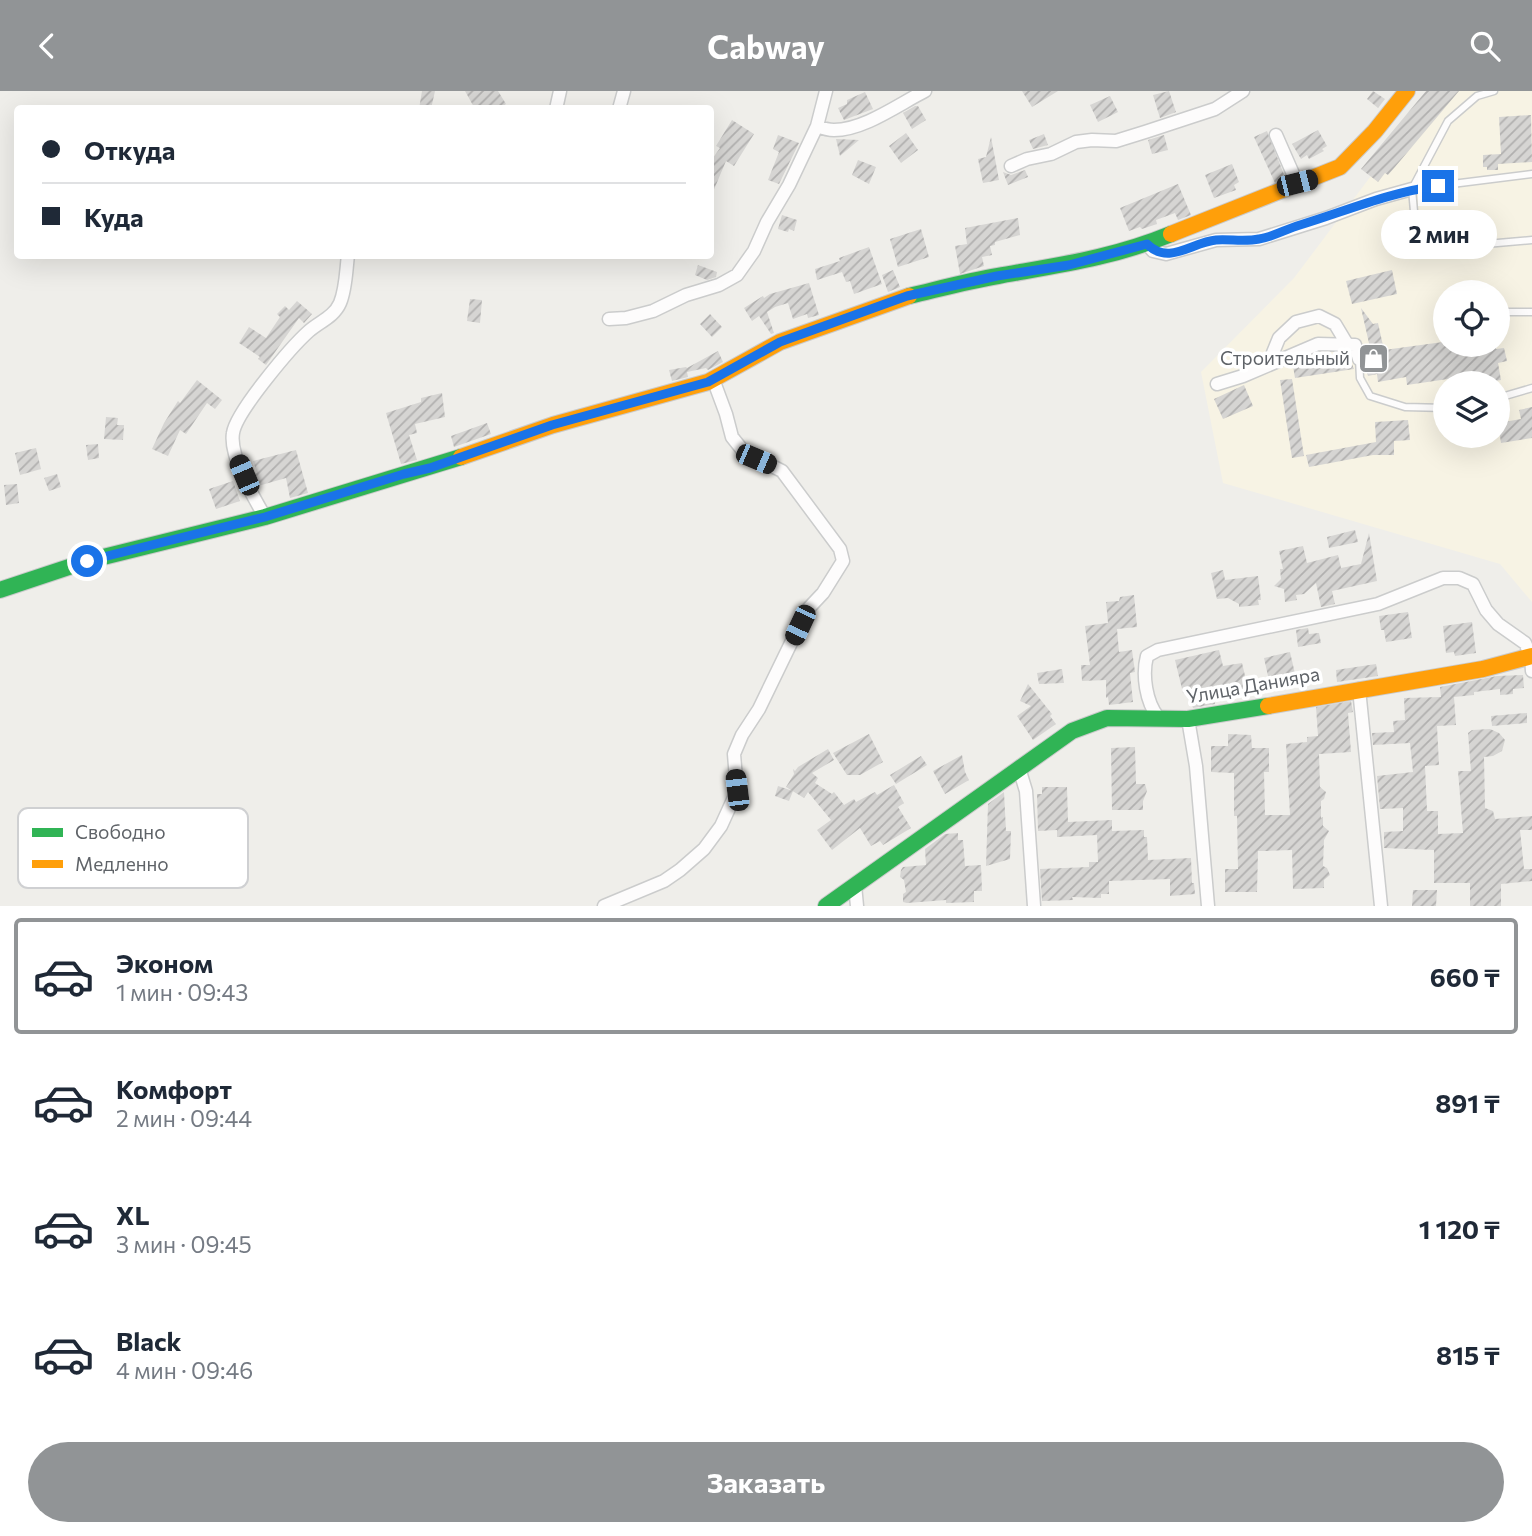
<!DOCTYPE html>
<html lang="ru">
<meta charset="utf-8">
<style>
:root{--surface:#fff;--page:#f6f6f7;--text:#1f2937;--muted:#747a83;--line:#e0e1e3;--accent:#919496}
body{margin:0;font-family:Commissioner,sans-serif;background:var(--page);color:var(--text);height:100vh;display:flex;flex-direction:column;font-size:26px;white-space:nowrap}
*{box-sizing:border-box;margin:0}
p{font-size:23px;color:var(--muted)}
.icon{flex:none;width:38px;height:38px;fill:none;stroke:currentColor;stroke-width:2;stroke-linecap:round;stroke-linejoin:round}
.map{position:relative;height:815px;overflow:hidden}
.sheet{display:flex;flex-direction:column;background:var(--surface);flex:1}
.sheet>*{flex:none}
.guide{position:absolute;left:14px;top:14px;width:700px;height:154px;border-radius:7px;box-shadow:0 7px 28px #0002;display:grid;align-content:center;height:154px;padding:0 28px;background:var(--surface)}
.controls{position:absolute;left:1433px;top:189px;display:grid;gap:14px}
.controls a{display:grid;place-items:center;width:77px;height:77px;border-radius:50%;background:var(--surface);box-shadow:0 7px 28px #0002;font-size:35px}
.end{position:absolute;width:32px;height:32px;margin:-16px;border:9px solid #1a73e8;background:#fff;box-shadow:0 0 0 4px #fff}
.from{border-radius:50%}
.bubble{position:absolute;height:49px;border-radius:24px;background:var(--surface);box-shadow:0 7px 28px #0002;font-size:23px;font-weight:700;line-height:49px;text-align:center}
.car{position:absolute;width:21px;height:42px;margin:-21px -10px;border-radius:9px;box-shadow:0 0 5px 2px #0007;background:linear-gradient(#222 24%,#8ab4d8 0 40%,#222 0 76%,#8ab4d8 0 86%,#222 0)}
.guide b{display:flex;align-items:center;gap:24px;height:66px;font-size:26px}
.guide b+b{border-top:2px solid var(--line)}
.guide i{width:18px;height:18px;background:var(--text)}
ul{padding:12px 0 0;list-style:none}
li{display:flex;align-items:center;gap:21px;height:116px;margin:0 14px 10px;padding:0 14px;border:4px solid transparent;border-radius:7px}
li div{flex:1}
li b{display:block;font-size:26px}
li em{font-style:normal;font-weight:700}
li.on{border-color:var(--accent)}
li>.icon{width:63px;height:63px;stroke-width:1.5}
.cta{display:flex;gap:14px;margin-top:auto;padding:14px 28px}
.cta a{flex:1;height:80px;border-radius:42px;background:var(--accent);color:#fff;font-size:28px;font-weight:700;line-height:80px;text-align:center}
header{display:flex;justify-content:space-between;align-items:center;height:91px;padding:0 28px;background:var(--accent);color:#fff;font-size:32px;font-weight:700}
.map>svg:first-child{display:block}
</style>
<header><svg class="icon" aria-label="back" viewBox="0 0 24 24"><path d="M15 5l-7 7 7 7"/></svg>Cabway<svg class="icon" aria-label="search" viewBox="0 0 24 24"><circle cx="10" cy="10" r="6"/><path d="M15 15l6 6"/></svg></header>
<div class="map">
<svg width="1532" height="815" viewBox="0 0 1532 815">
<defs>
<pattern id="building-hatch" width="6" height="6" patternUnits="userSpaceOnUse" patternTransform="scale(1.75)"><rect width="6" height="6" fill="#d6d5d3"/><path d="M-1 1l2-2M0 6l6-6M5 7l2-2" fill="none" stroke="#b1b0af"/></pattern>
</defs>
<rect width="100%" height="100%" fill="#efeeea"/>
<path fill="#f7f3e4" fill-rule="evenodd" d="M1435,0H1532V511L1500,473L1223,392L1201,281L1294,187ZM1446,201H1498V254H1446ZM1446,292H1498V345H1446Z"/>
<path fill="url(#building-hatch)" d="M422,0H435L431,18H419Z
M465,0H498L506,13L499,18H475Z
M1022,0H1058L1032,16Z
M1169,0L1176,21L1160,27L1153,4Z
M1373,0L1385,8L1378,17L1367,8Z
M1426,0H1459L1395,76L1388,84L1385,82L1378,91L1361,78Z
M865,1L873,18L844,29L838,17L847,13V9Z
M1110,5L1118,21L1098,31L1090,14Z
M915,15H918L926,29L912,38L903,22Z
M1531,24L1532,71L1498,73V79H1487V76H1483V64L1501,63L1499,26Z
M732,29L754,43L734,75L726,70L710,108V71L720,57L716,55Z
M1318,39L1327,55L1322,58L1324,60L1309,68L1307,64L1301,68L1292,53Z
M1267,40L1285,86L1275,92L1254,46Z
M906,42L918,59L901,72L889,55Z
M1044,43L1048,54L1033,58L1029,49Z
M778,44L799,52L779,93L768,89L779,61L773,58Z
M1164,44L1168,59L1152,63L1148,49Z
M991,46L999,89L983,92L978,68L986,66Z
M836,48L859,49L840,65Z
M858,69L876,76L869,93L852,84Z
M1232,73L1239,91L1234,94L1236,99L1214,107L1205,84Z
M1025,79L1028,86L1008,94L1003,81L1011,84Z
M1178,93L1191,124L1178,129L1175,122L1156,129L1157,133L1142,138L1140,136L1129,140L1120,117Z
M782,124L797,129L794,140L789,138L788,141L778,138Z
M1018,127L1020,144L995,151V154L990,155L992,164L982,166L984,175L960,183L955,155L967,153L965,137Z
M921,138L929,166L898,176L890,148Z
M869,156L882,193L854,203L850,190L846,191L842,181L817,189L815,178L840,170L839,167Z
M698,174L717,181L716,186L707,189L695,184Z
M893,179L900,196L888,201L882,184Z
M1392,179L1397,203L1352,213L1346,190Z
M809,192L819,224L808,227L807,223L793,228L788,212L775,216L767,221L774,242L771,243L759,225L752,230L744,217L763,205L764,207L770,203Z
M470,208L482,209L480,232L467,230Z
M297,210L312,223L304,232L299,227L266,274L258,268L260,266L239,252L249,236L266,247L280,226L277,223L285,215L289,219Z
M1361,217L1373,233L1378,232L1384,259L1443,251V254H1495L1496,258L1504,257L1507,270L1498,272L1501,289L1483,292H1449L1448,288L1407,294L1406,286L1378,291L1377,283L1368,285L1365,276L1368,269L1366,262L1371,261Z
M710,223L722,236L712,246L700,233Z
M718,260L723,271L708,279L706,277L687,281L688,286L672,290L669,279L686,276L687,277Z
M1349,266L1354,278L1295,287L1293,275Z
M1292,288L1304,365L1292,367L1280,289Z
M197,289L222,309L215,318L207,312L186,343L180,339L168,365L152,358L164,332L178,310L180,312Z
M1244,294L1253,315L1223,328L1214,308Z
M442,302L445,326L415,333L417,342L409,344L417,369L401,373L386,322L421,311V307Z
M1532,316V347L1501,352L1498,332L1521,328L1519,319Z
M106,326L118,327L117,334H124L123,349L104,348Z
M1408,329L1410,349L1394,350V364H1373L1309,376L1306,364L1376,351L1375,331Z
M487,332L491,343L454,356L451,345Z
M98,353L99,367L88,369L86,354Z
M36,357L41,378L20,384L15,362Z
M296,359L308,402L290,407L286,387L258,395L252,383L257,382L253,370Z
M57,383L61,396L49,400L44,387Z
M233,390L240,410L216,418L209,398Z
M17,393L19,412L6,414L4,394Z
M1355,439L1358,451L1329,457L1327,446Z
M1369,442L1377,490L1332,500L1335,513L1321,516L1316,492L1304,503L1296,504L1297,509L1285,511L1284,498L1274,495L1281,488L1280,478H1283L1279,460L1303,455L1307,472L1338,464L1341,477L1361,473Z
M1223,479L1225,489L1258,485L1261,509H1258L1259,514L1239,516V513L1228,507L1217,508L1211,482Z
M1134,504L1137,536L1117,538L1119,561L1132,559L1135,581L1130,582L1133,611L1109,614L1108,606L1106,607V589L1082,590L1081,574H1090L1085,535L1108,532L1106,511L1119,510L1120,506Z
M1408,521L1412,547L1386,551L1384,539H1381L1379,525Z
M1472,531L1476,562L1455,565L1454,561L1446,562L1443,535Z
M1308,537L1309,543L1319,542L1321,552L1298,556L1296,539Z
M1219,559L1223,575L1242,572L1247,593L1244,598L1213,606L1215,613L1193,617L1188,603L1183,602L1175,569Z
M1290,561L1296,587L1270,594L1264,567Z
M1376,573L1378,585L1337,591L1336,579Z
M1062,578L1064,592L1039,593L1037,582Z
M1523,584L1524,597L1513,598V603L1500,604V598L1474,601V604L1454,606L1456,634L1437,635L1439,674L1425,675L1427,720H1438V743L1463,742L1458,680H1471L1468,642L1472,639L1490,638L1499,642L1505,649L1502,660L1493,665L1484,666L1485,717L1493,720L1495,728L1532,725V739H1520L1524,778H1532V790L1501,793V815H1470V792H1434V759L1384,757V741L1403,740V717L1380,718L1377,685L1413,681L1410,652L1373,654L1372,642L1394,641L1393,630L1405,629L1404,607L1441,606L1440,596L1497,585Z
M1028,593L1052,623L1050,625L1056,633L1033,649L1017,625L1031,615L1020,610Z
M1351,610L1353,621L1348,622L1351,661L1319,663L1320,696L1326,701L1324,708L1321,710V727L1323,726V735L1329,740L1324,749L1323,775L1327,777L1330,784L1324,789V797L1293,798L1292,759L1266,760H1258L1257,801H1225V778H1238L1237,725H1234V682L1211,681V655H1228V643L1251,644L1252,657H1269V681H1264L1265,724H1290L1286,653L1307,651V646L1318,645L1316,616Z
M1527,622V632L1492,635L1491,625Z
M869,643L883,671L860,684H847L833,662Z
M1135,656L1136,693H1145L1147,700L1143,710V719H1112L1111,657Z
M828,658L834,669L812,682L818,687L815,692L832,703L834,701L844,714L854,708L856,711L875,701L877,704L894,694L904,712L898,716L911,737L883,754L880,750L871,755L860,737L832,759L817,739L831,729L808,701L804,707L786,696L794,683L793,678L795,680L798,676Z
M962,664L965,681L969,689L945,703L933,680Z
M921,665L927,674L896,693L890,684Z
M778,695L793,700L789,710L775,705Z
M1042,696H1067L1068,731L1112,729V740L1144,739V746H1147L1148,769L1191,767L1192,792H1194L1195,803L1170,805V788L1109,790V803H1101V807L1072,806L1073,809L1042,810L1040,778L1089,776V771H1098L1097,744L1057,746V739L1038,740L1037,703H1042Z
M1004,701L1006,740H1011L1010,768L986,775L988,713Z
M958,742V749H963L965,775L981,774L982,800H974V811L946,812V809L907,812L903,811V803L906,801L904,789L900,786L901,779L903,776L926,774L925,758L945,743Z
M1413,799H1437L1436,815H1412Z"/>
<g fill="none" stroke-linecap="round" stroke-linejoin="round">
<defs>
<path id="lane" d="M1494,0L1477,5L1448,30L1412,98L1416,143L1429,158L1532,149
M1412,98L1532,83
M1503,221H1532
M1359,268L1360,287L1370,305L1405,316L1446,317
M1498,307L1532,297"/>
<path id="street" d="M556,18L560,0
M619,18L624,0
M817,35L826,0
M1276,44L1297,92
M1011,75L1027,68L1051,63L1076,51L1092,49L1116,50L1145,41L1215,18L1243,0
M1147,153L1153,160L1166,163L1216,149L1259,148L1326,127L1376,108L1412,98
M609,228L626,227L653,220L686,204L719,194L737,184L754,160L767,131L789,94L817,35C822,37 829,39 834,39C864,39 899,13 925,0
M1268,274L1279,247L1296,231L1319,225L1335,233L1347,253
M1217,293L1243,285L1318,253L1355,254L1359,268
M265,426C254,407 229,365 233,342C236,321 291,256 309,240C319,231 334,226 340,212C346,198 346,180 348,164
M1359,598L1381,815
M1158,626C1146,611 1142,584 1147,565L1158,559L1378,513L1443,487H1459L1473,493L1486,519L1498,533L1525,552L1531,566L1532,580
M1188,628L1196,675L1208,815
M1019,677L1026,700L1034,815
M855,794L857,815
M604,815L664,790L680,779L704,758L721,735L737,700L734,663L742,644L759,618L807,519L823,502L843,470L840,458L782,380L744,361L732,346L726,323L713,288"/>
<path id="fast" d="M909,205C939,198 968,190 998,185C1059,174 1113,167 1171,143
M0,499L87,470L265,426L461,366
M826,815L1072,640L1107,627L1188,628L1268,615"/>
<path id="slow" d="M1171,143L1340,76L1375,40L1407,0
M461,366L553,334L708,291L780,251L909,205
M1268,615L1483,578L1532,565"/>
</defs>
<use href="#lane" stroke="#cbcccc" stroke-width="9"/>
<use href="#street" stroke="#cbcccc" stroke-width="15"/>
<use href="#fast" stroke="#cacacb" stroke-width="18"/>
<use href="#slow" stroke="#cacacb" stroke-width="18"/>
<use href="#lane" stroke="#fdfcfc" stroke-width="6"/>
<use href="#street" stroke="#fdfcfc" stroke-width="12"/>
<use href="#fast" stroke="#30b455" stroke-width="16"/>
<use href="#slow" stroke="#ff9f0a" stroke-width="16"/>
</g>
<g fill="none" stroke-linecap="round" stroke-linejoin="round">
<path stroke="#1a73e8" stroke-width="9" d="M87,470L265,426L404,383L430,377L552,334L708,291L780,251L907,205L997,185L1069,174L1147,153C1169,175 1192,151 1216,149C1230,148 1245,151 1259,148C1273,146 1286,138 1300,134C1346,120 1390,101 1438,95"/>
</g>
<defs>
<symbol id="shop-square" viewBox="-11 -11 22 22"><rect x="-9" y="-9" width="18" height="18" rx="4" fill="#919496" stroke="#fff"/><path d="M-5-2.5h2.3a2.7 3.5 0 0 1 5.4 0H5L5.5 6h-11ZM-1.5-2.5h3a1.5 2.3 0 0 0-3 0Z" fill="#fff"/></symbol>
</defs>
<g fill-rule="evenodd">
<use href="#shop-square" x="1356" y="250" width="35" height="35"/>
</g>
<g text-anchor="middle" stroke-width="7" stroke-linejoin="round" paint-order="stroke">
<g font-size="19" fill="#5f6368" stroke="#fff" text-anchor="end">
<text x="1350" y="274">Строительный</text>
</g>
<g font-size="19" fill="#5f6368" stroke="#fff">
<text transform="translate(1253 594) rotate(-10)" y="7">Улица Данияра</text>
</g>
</g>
<rect x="18" y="717" width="230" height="80" rx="10" fill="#fff" stroke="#cfd0d2" stroke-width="2"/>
<rect x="32" y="737" width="31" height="9" fill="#30b455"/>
<rect x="32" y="769" width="31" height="8" fill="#ff9f0a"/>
<g font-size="19" fill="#5f6368">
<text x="75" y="748">Свободно</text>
<text x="75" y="780">Медленно</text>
</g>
</svg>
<div class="controls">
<a><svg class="icon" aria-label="locate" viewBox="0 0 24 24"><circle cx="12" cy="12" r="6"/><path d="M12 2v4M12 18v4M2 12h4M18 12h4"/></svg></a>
<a><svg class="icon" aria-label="layers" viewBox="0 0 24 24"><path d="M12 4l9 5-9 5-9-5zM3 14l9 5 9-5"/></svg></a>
</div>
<i class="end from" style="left:87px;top:470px"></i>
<i class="end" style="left:1438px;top:95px"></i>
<div class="bubble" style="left:1381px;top:119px;width:116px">2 мин</div>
<i class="car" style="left:1297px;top:92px;rotate:76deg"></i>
<i class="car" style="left:756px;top:368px;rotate:113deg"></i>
<i class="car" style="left:244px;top:384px;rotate:337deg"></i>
<i class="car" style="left:800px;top:534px;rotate:205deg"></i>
<i class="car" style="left:737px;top:699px;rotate:353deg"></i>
<div class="guide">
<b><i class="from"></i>Откуда</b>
<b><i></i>Куда</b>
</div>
</div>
<section class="sheet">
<ul>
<li class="on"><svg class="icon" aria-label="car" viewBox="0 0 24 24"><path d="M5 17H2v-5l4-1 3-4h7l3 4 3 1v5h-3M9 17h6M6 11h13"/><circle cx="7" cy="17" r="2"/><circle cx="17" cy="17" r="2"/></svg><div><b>Эконом</b><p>1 мин · 09:43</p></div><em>660 ₸</em></li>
<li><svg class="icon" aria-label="car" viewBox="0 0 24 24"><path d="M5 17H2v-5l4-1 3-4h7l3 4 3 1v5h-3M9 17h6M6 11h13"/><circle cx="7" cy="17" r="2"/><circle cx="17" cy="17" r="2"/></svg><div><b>Комфорт</b><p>2 мин · 09:44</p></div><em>891 ₸</em></li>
<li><svg class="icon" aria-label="car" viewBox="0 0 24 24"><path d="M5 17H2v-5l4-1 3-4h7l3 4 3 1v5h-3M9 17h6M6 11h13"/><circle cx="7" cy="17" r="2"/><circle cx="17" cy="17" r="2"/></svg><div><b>XL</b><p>3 мин · 09:45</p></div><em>1 120 ₸</em></li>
<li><svg class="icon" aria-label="car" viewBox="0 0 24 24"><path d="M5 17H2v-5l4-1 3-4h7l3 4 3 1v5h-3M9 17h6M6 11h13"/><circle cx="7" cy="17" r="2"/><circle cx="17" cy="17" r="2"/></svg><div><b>Black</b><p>4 мин · 09:46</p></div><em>815 ₸</em></li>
</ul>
<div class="cta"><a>Заказать</a></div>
</section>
